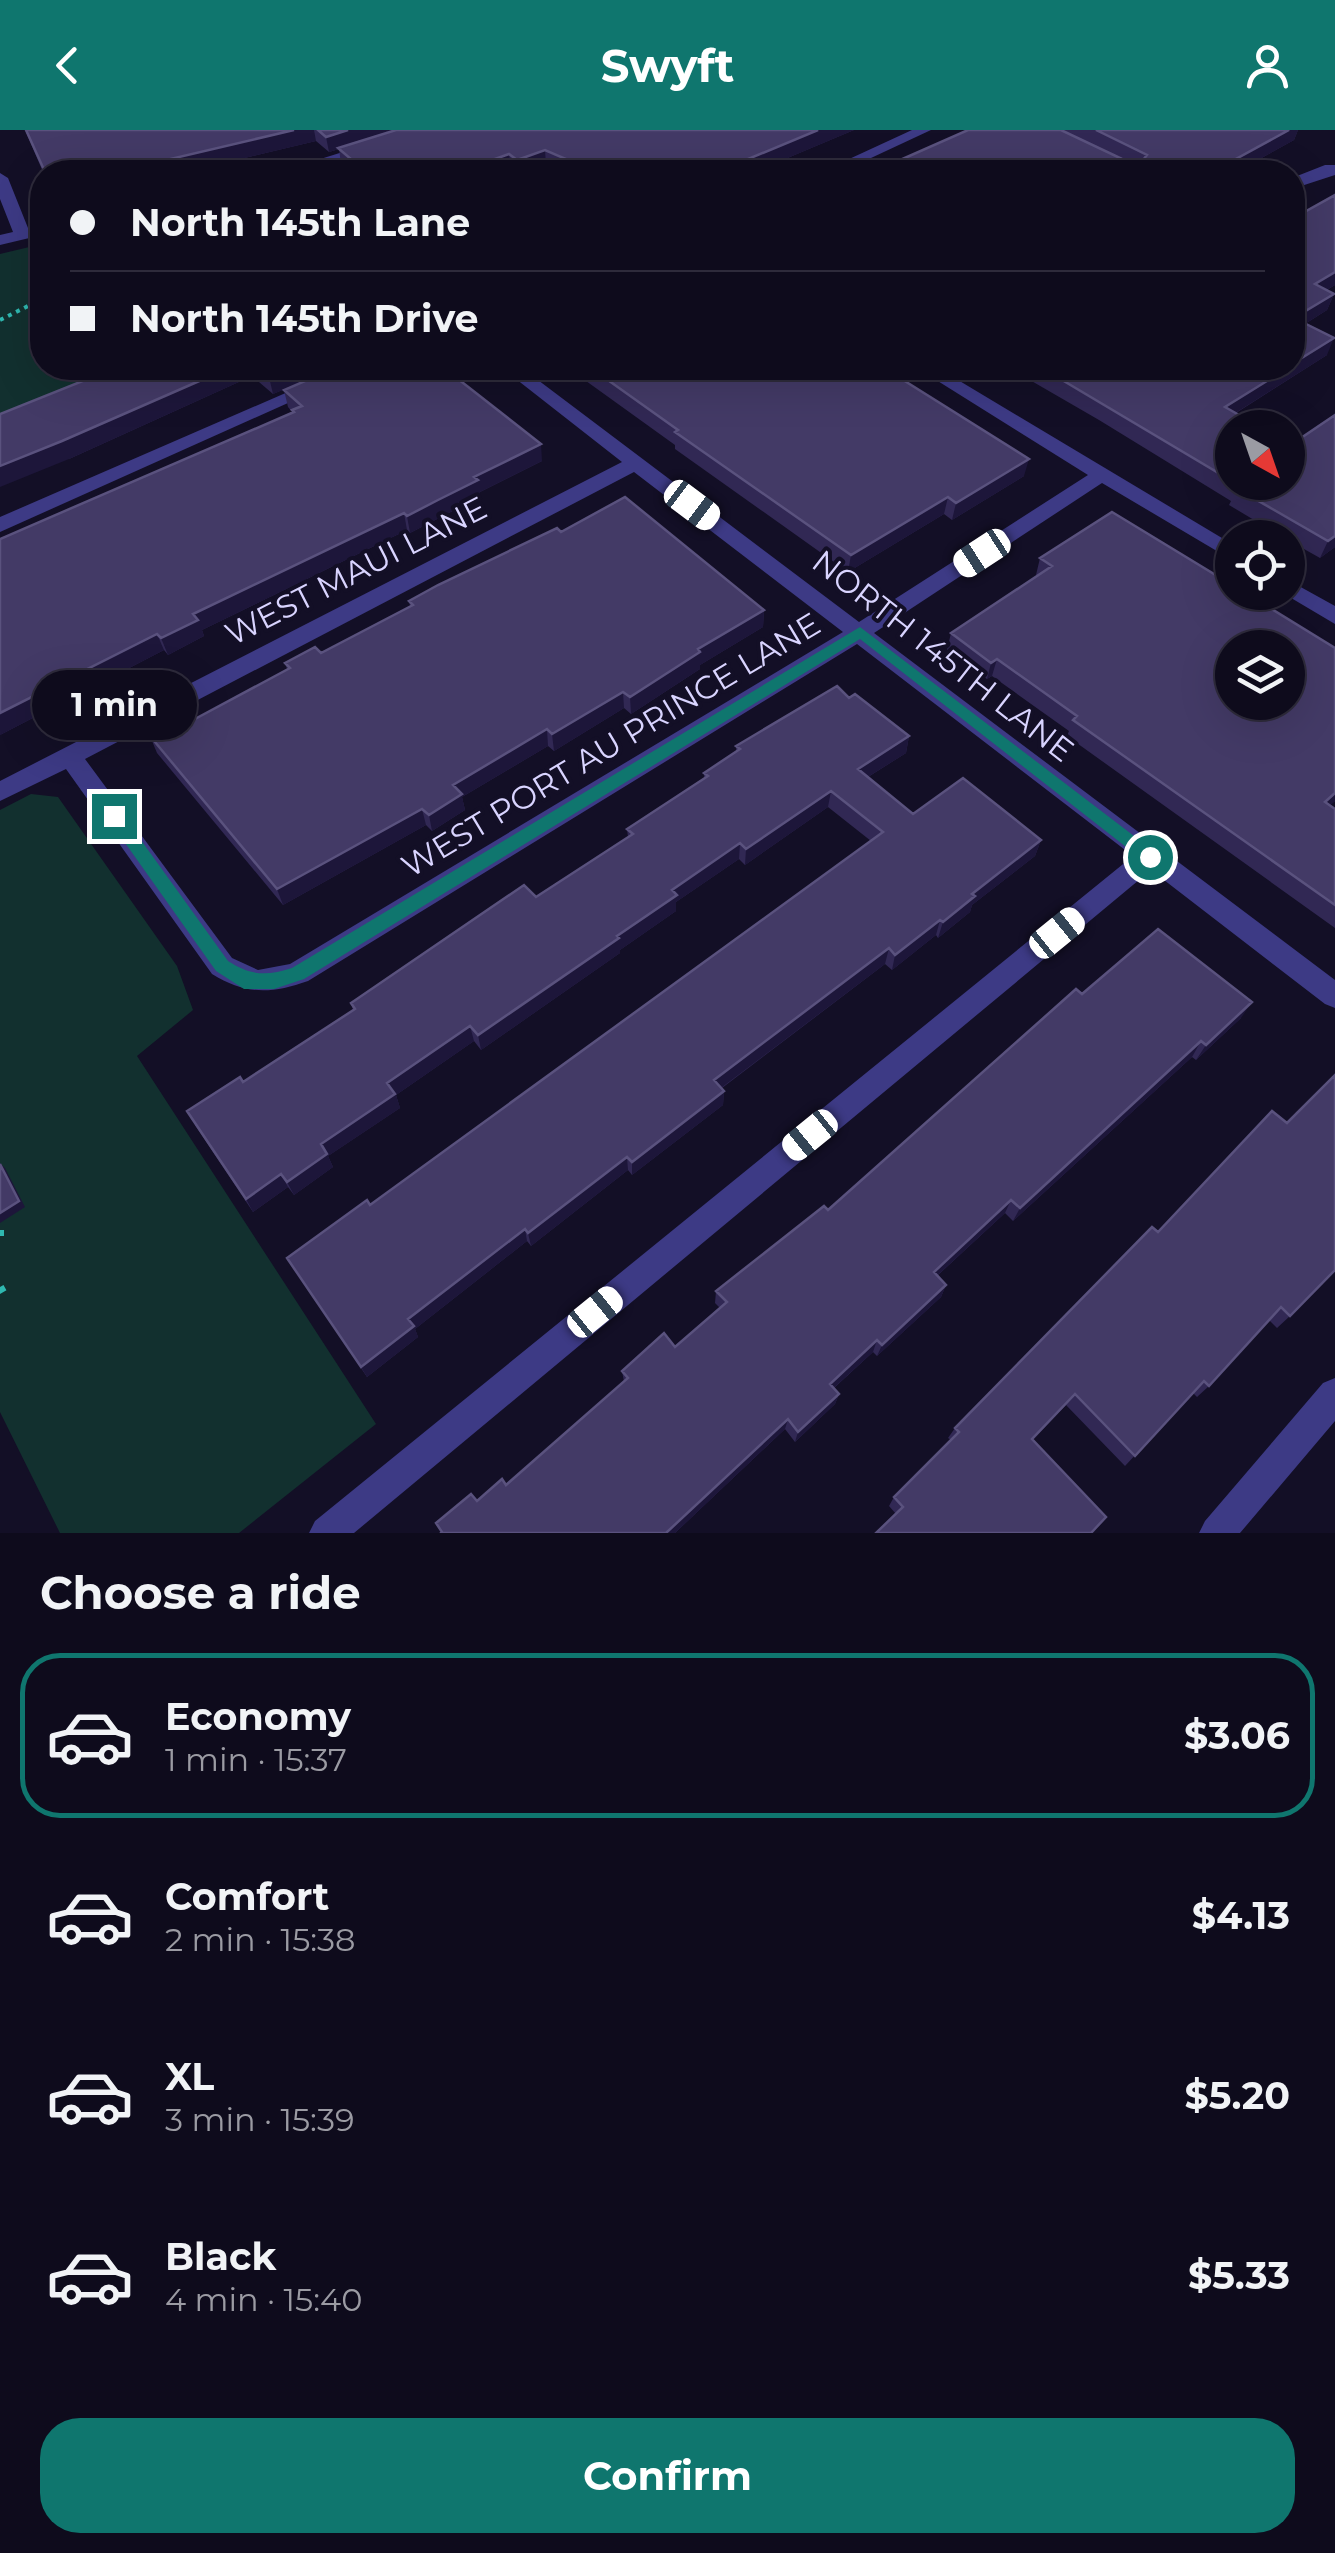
<!DOCTYPE html>
<meta charset="utf-8">
<style>
:root{--surface:#0e0b1c;--page:#171425;--text:#f1f3f6;--muted:#9b9ba3;--line:#2e2b3b;--accent:#0f766e}
body{margin:0;font-family:Montserrat,sans-serif;background:var(--page);color:var(--text);height:100vh;display:flex;flex-direction:column;font-size:38px;white-space:nowrap}
*{box-sizing:border-box;margin:0}
p{font-size:32px;color:var(--muted)}
.icon{flex:none;width:55px;height:55px;fill:none;stroke:currentColor;stroke-width:2;stroke-linecap:round;stroke-linejoin:round}
.map{position:relative;height:1403px;overflow:hidden}
.sheet{display:flex;flex-direction:column;background:var(--surface);flex:1}
.sheet>*{flex:none}
.hud{position:absolute;left:30px;top:30px;width:1275px;height:220px;border-radius:40px;box-shadow:0 10px 40px #0002,0 0 0 2px var(--line);display:grid;align-content:center;height:220px;padding:0 40px;background:var(--surface)}
.needle{width:65px;rotate:140deg}
.fabs{position:absolute;left:1215px;top:280px;display:grid;gap:20px}
.fabs a{display:grid;place-items:center;width:90px;height:90px;border-radius:50%;background:var(--surface);box-shadow:0 10px 40px #0002,0 0 0 2px var(--line);font-size:50px}
.end{position:absolute;width:45px;height:45px;margin:-22px;border:12px solid #0f766e;background:#fff;box-shadow:0 0 0 5px #fff}
.from{border-radius:50%}
.bubble{position:absolute;height:70px;border-radius:35px;background:var(--surface);box-shadow:0 10px 40px #0002,0 0 0 2px var(--line);font-size:32px;font-weight:700;line-height:70px;text-align:center}
.car{position:absolute;width:30px;height:60px;margin:-30px -15px;border-radius:12px;box-shadow:0 0 8px 2px #0007;background:linear-gradient(#fff 24%,#345 0 40%,#fff 0 76%,#345 0 86%,#fff 0)}
.hud b{display:flex;align-items:center;gap:35px;height:95px;font-size:38px}
.hud b+b{border-top:2px solid var(--line)}
.hud i{width:25px;height:25px;background:var(--text)}
ul{padding:0;list-style:none}
li{display:flex;align-items:center;gap:30px;height:165px;margin:0 20px 15px;padding:0 20px;border:5px solid transparent;border-radius:40px}
li div{flex:1}
li b{display:block;font-size:38px}
li em{font-style:normal;font-weight:700}
li.selected{border-color:var(--accent)}
li>.icon{width:90px;height:90px;stroke-width:1.5}
h2{padding:0 40px;font-size:45px;line-height:120px}
.button{display:flex;gap:20px;margin-top:auto;padding:20px 40px}
.button a{flex:1;height:115px;border-radius:40px;background:var(--accent);color:#fff;font-size:40px;font-weight:700;line-height:115px;text-align:center}
header{display:flex;justify-content:space-between;align-items:center;height:130px;padding:0 40px;background:var(--accent);color:#fff;font-size:45px;font-weight:700}
.map>svg:first-child{display:block}
</style>
<header><svg class="icon" aria-label="back" viewBox="0 0 24 24"><path d="M15 5l-7 7 7 7"/></svg>Swyft<svg class="icon" aria-label="person" viewBox="0 0 24 24"><circle cx="12" cy="8" r="4"/><path d="M4 21q1-7 8-7t8 7"/></svg></header>
<div class="map">
<svg width="1335" height="1403" viewBox="0 0 1335 1403">
<rect width="100%" height="100%" fill="#130f26"/>
<path fill="#12302f" d="M42,114V238H129L0,289V124Z
M31,664L58,667L177,836L193,880L137,926L376,1294L239,1403H60L0,1282V680Z"/>
<g fill="none" stroke-linecap="round" stroke-linejoin="round">
<path stroke="#2fb8b0" stroke-width="4" stroke-dasharray="4 5" stroke-linecap="butt" d="M32,128L42,149
M0,190L42,169"/>
<path stroke="#2fb8b0" stroke-width="8" stroke-dasharray="6 9" stroke-linecap="butt" d="M0,1100V1107
M0,1157L4,1164L0,1166"/>
<path fill="#3d3a85" fill-rule="evenodd" d="M413,0H436L302,42H279Z
M912,0H931L841,42H821Z
M1325,35H1335V45L1292,59V48Z
M0,43L8,48L28,98L42,95V105L0,115V105L13,102L0,69Z
M343,238H366L0,402V387Z
M502,238H522L859,492L1088,345L917,238H938L1232,414V430L1102,353L874,503L1335,850V878L1325,874L1151,740L354,1403H309L315,1391L1133,726L857,514L308,851C271,864 246,865 212,844L66,639L0,671V651L622,332ZM634,342L843,502L290,834L258,840L232,828L85,629Z
M1288,450L1335,476V494L1281,462H1288Z
M1335,1248V1291L1240,1403H1199L1205,1391L1323,1253Z"/>
</g>
<path fill="#312854" d="M25,0H854L754,42H562L546,35L526,42H514L511,40L505,42H351L341,34L339,19L329,22L316,11L186,42H43Z
M968,0H1298L1294,10L1236,42H873Z
M1335,65V155L1327,160L1334,164L1327,180L1305,194L1327,225L1236,283L1232,298V352H1288L1335,417L1320,428L1288,410V408H1284L1229,375L1231,371L1099,290L1009,238H1127L1133,241L1292,238Z
M115,238H357L369,248L542,331L480,362V367L441,387L410,403L407,400L202,500L204,506L168,525L164,520L0,605L293,283L288,277L284,260L332,239L273,264L252,246L69,329Z
M568,238H884L1024,346L952,390L944,384L848,442L675,319V315Z
M561,402L764,480L763,497L700,535V539L631,584L624,578L554,621L548,616L462,667L465,680L432,701L426,695L283,775L157,623L150,606L193,590L287,539L285,533L321,523L410,476L409,471Z
M1040,428L1335,518V671L1330,675L1335,679V798L1067,606L1069,601L992,546L987,549L947,520L951,503L1037,446L1036,445Z
M849,568L909,606L906,623L868,647L913,684L1041,710L1035,726L972,775L970,782L938,808L936,805L892,840L885,834L722,958L724,961L723,975L632,1045L628,1040L531,1116L527,1111L415,1199L418,1207L367,1247L287,1128L370,1075L871,711L828,677L745,735L739,729L676,772V781L620,820V823L481,920L474,911L396,965L400,978L328,1026L333,1037L294,1065L288,1057L253,1082L195,995L243,952L353,880L351,873L536,767L628,707L627,699L704,649V643L736,622V616Z
M1082,864L1241,888L1196,930L1192,927L1013,1091L1005,1083L937,1146L946,1155L941,1167L877,1226L873,1222L834,1258L839,1264L835,1274L795,1312L785,1299L675,1403H441L477,1371L506,1355L624,1252L622,1241L675,1217L720,1178L715,1173L716,1161L828,1080Z
M1272,981L1290,1186L1277,1198L1269,1190L1209,1256L1197,1267L1193,1263L1125,1336L1066,1275L1033,1310L896,1384L889,1376L894,1367L951,1310L948,1308L955,1298L1158,1102Z"/>
<path fill="#1d163a" d="M294,0H314L316,11L186,42H115Z
M348,0H400L329,22L326,7Z
M818,0H854L754,42H717Z
M1289,0H1298L1294,10L1236,42H1212Z
M545,20L546,35L526,42H518L517,30Z
M509,24L511,40L505,42H459Z
M1335,142V155L1308,171L1315,154Z
M1334,164L1327,180L1292,202L1294,188Z
M1334,208L1327,225L1218,294L1225,277L1288,238H1292V234Z
M229,238H250L252,246L69,329L0,357V336Z
M292,238H335L273,264L269,247Z
M541,314L542,331L480,362V367L410,403L407,386L474,347Z
M1029,329L1024,346L952,390L956,373Z
M948,367L944,384L848,442L851,425Z
M404,383L407,400L202,500L204,506L168,525L161,508L193,484Z
M1335,406V417L1320,428L1328,411Z
M764,480L763,497L700,535V539L631,584L630,567L698,519Z
M157,504L164,520L0,605V583Z
M997,529L992,546L987,549L991,533Z
M623,562L624,578L554,621L552,604Z
M547,599L548,616L462,667L465,680L432,701L429,685L453,655Z
M909,606L906,623L855,655L858,639Z
M831,661L828,677L745,735L746,719Z
M1335,663V671L1315,688L1325,672Z
M422,679L426,695L283,775L277,759Z
M1041,710L1035,726L972,775L970,782L938,808L943,792L972,764Z
M740,713L739,729L676,772V781L620,820V823L481,920L478,905L617,806L672,760Z
M940,790L936,805L892,840L895,825Z
M889,818L885,834L713,964L714,950Z
M1252,872L1241,888L1196,930L1206,915Z
M470,896L474,911L396,965L400,978L328,1026L333,1037L294,1065L287,1052L321,1014L387,953Z
M1201,911L1192,927L1013,1091L1020,1078Z
M724,961L723,975L632,1045V1032Z
M627,1027L628,1040L531,1116L528,1103Z
M0,1033L5,1038L25,1077L0,1093Z
M281,1044L288,1057L253,1082L246,1069Z
M1011,1070L1005,1083L928,1154L934,1142Z
M525,1099L527,1111L415,1199L418,1207L367,1247L361,1237L408,1189Z
M946,1155L941,1167L877,1226L882,1215Z
M877,1210L873,1222L827,1264L830,1254Z
M839,1264L835,1274L795,1312L798,1302Z
M788,1289L785,1299L675,1403H666Z"/>
<path fill="#433a66" stroke="#5a527e" stroke-width="2.5" fill-rule="evenodd" d="M26,0H294L115,42H45Z
M318,0H348L326,7Z
M396,0H818L717,42H596L545,20L517,30L509,24L459,42H366L338,18Z
M968,0H1061L1122,29L1143,30L1147,25L1096,0H1289L1212,42H873Z
M1335,65V142L1315,154L1334,164L1294,188L1334,208L1292,234V89Z
M115,238H229L62,311L0,336V284Z
M257,238H292L269,247Z
M335,238H357L369,248L392,238H444L541,314L474,347L478,350L438,370L407,386L404,383L193,484L198,490L161,508L157,504L0,583V409L294,282L292,280L302,276L284,260Z
M591,238H884L1029,329L956,373L948,367L851,425L675,302L678,300Z
M1042,238H1127L1133,241L1139,238H1288L1225,277L1262,298H1232V351Z
M1335,285V406L1328,411L1236,358L1240,355L1236,352H1288V312L1292,314Z
M625,367L764,480L698,519L700,522L630,567L623,562L552,604L547,599L453,655L462,664L429,685L422,679L277,759L150,606L189,586L193,590L290,538L285,533L315,517L321,523L413,475L409,471L438,455L557,398L561,402Z
M1112,382L1232,455V462H1244L1335,518V663L1325,672L1335,679V775L1073,590L1077,586L997,529L991,533L951,503L1052,436L1040,428ZM1232,518H1288V572H1232Z
M837,556L849,568L855,564L909,606L858,639L913,684L963,648L1041,710L972,764L975,766L943,792L940,790L895,825L889,818L714,950L724,961L632,1032L627,1027L528,1103L525,1099L408,1189L414,1196L361,1237L287,1128L367,1070L370,1075L883,702L831,661L746,719L740,713L672,760L677,765L617,806L619,808L478,905L470,896L387,953L395,964L321,1014L327,1024L287,1052L281,1044L246,1069L187,981L240,947L243,952L355,879L351,873L524,755L536,767L633,704L627,699L708,646L704,643L740,619L736,616Z
M1158,799L1252,872L1206,915L1201,911L1020,1078L1011,1070L934,1142L946,1155L882,1215L877,1210L830,1254L839,1264L798,1302L788,1289L666,1403H441L442,1402L436,1393L471,1364L477,1371L502,1349L506,1355L628,1248L622,1241L664,1203L675,1217L727,1172L716,1161L824,1076L828,1080L1076,859L1082,864Z
M1335,945V1140L1290,1186L1281,1177L1209,1256L1204,1251L1135,1326L1075,1264L1032,1309L1106,1387L1091,1403H876L903,1377L894,1367L959,1302L955,1298L1152,1097L1158,1102L1272,981L1287,993Z
M0,1034L19,1071L0,1083Z"/>
<path fill="#0f766e" d="M860,497L1155,722V731H1144L860,509L304,849L274,859H244L216,841L106,686L108,681H120L228,831C251,846 267,846 292,838Z"/>
<g text-anchor="middle" stroke-width="8" stroke-linejoin="round" paint-order="stroke">
<g font-size="32" fill="#d9d4ff" stroke="#130f26">
<text transform="translate(356 441) rotate(-27)" y="11">WEST MAUI LANE</text>
<text transform="translate(943 526) rotate(38)" y="11">NORTH 145TH LANE</text>
<text transform="translate(611 615) rotate(-31)" y="11">WEST PORT AU PRINCE LANE</text>
</g>
</g>
</svg>
<div class="fabs">
<a><svg class="needle" viewBox="-14 -14 28 28"><path d="M0-13l5 13h-10z" fill="#e53935"/><path d="M0 13l5-13h-10z" fill="#9b9ba3"/></svg></a>
<a><svg class="icon" aria-label="locate" viewBox="0 0 24 24"><circle cx="12" cy="12" r="6"/><path d="M12 2v4M12 18v4M2 12h4M18 12h4"/></svg></a>
<a><svg class="icon" aria-label="layers" viewBox="0 0 24 24"><path d="M12 4l9 5-9 5-9-5zM3 14l9 5 9-5"/></svg></a>
</div>
<i class="end from" style="left:1150px;top:727px"></i>
<i class="end" style="left:114px;top:686px"></i>
<div class="bubble" style="left:32px;top:540px;width:165px">1 min</div>
<i class="car" style="left:692px;top:375px;rotate:127deg"></i>
<i class="car" style="left:982px;top:423px;rotate:237deg"></i>
<i class="car" style="left:1057px;top:803px;rotate:51deg"></i>
<i class="car" style="left:810px;top:1005px;rotate:231deg"></i>
<i class="car" style="left:595px;top:1182px;rotate:51deg"></i>
<div class="hud">
<b><i class="from"></i>North 145th Lane</b>
<b><i></i>North 145th Drive</b>
</div>
</div>
<section class="sheet">
<h2>Choose a ride</h2>
<ul>
<li class="selected"><svg class="icon" aria-label="car" viewBox="0 0 24 24"><path d="M5 17H2v-5l4-1 3-4h7l3 4 3 1v5h-3M9 17h6M6 11h13"/><circle cx="7" cy="17" r="2"/><circle cx="17" cy="17" r="2"/></svg><div><b>Economy</b><p>1 min · 15:37</p></div><em>$3.06</em></li>
<li><svg class="icon" aria-label="car" viewBox="0 0 24 24"><path d="M5 17H2v-5l4-1 3-4h7l3 4 3 1v5h-3M9 17h6M6 11h13"/><circle cx="7" cy="17" r="2"/><circle cx="17" cy="17" r="2"/></svg><div><b>Comfort</b><p>2 min · 15:38</p></div><em>$4.13</em></li>
<li><svg class="icon" aria-label="car" viewBox="0 0 24 24"><path d="M5 17H2v-5l4-1 3-4h7l3 4 3 1v5h-3M9 17h6M6 11h13"/><circle cx="7" cy="17" r="2"/><circle cx="17" cy="17" r="2"/></svg><div><b>XL</b><p>3 min · 15:39</p></div><em>$5.20</em></li>
<li><svg class="icon" aria-label="car" viewBox="0 0 24 24"><path d="M5 17H2v-5l4-1 3-4h7l3 4 3 1v5h-3M9 17h6M6 11h13"/><circle cx="7" cy="17" r="2"/><circle cx="17" cy="17" r="2"/></svg><div><b>Black</b><p>4 min · 15:40</p></div><em>$5.33</em></li>
</ul>
<div class="button"><a>Confirm</a></div>
</section>
